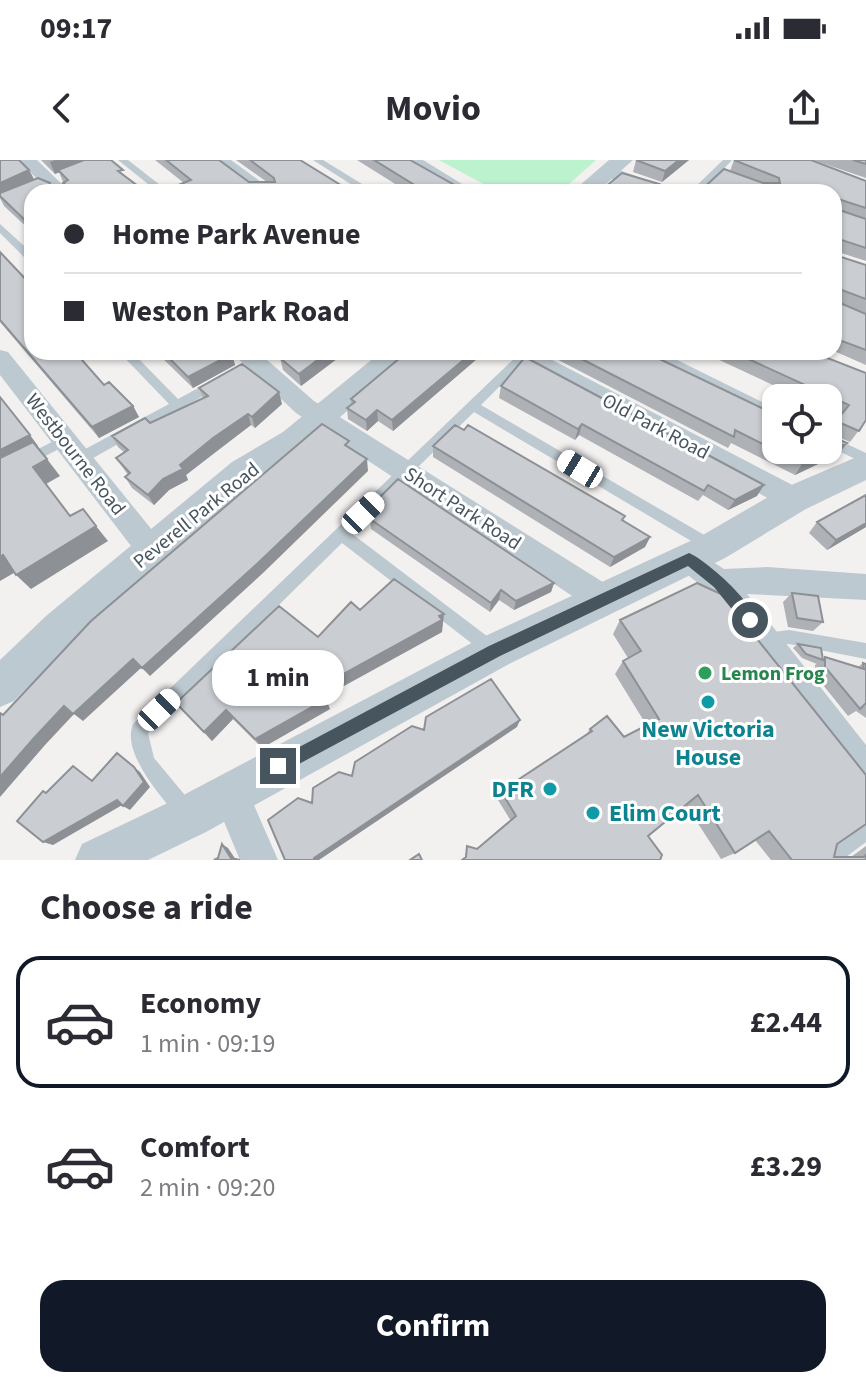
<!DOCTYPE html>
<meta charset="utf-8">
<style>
:root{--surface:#fff;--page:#f7f7f7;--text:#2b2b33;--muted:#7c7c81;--line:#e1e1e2;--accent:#111827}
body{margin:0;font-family:"Source Sans 3",sans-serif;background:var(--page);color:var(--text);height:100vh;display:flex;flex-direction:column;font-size:30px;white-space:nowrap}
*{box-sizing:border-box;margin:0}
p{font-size:26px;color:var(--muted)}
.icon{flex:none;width:44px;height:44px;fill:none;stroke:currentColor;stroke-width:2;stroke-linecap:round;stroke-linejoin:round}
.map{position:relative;height:700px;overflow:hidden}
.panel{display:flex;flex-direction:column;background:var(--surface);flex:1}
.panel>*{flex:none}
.top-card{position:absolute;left:24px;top:24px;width:818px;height:176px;border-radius:24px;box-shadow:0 2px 6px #0004;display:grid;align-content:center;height:176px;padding:0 40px;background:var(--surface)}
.tools{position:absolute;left:762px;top:224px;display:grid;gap:16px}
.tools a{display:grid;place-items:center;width:80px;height:80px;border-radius:16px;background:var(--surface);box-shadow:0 2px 6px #0004;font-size:40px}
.end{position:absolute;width:36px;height:36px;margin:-18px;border:10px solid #47555f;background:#fff;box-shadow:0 0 0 4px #fff}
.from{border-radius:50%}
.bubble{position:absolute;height:56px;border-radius:24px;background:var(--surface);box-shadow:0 2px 6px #0004;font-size:26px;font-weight:700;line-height:56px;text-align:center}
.car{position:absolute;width:24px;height:48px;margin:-24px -12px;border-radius:10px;box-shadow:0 0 6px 2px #0007;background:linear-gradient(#fff 24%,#345 0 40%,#fff 0 76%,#345 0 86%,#fff 0)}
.top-card b{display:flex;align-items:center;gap:28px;height:76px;font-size:30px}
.top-card b+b{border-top:2px solid var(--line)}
.top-card i{width:20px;height:20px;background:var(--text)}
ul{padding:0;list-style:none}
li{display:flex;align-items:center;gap:24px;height:132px;margin:0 16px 12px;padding:0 24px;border:4px solid transparent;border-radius:24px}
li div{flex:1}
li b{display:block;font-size:30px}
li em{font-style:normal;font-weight:700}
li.active{border-color:var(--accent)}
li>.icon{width:72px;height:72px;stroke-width:1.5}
h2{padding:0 40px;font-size:36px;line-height:96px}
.button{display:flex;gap:16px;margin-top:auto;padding:16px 40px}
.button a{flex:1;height:92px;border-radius:24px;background:var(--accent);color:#fff;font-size:32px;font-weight:700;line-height:92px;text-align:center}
.status{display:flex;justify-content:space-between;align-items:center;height:56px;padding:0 40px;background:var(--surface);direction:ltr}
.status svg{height:22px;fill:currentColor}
header{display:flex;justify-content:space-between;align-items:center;height:104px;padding:0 40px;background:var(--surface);font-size:36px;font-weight:700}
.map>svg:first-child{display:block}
</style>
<div class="status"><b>09:17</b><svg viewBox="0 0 49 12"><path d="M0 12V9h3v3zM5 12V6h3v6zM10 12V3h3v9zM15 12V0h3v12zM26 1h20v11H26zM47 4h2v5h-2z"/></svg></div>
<header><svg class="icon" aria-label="back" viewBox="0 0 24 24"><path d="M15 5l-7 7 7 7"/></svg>Movio<svg class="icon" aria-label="share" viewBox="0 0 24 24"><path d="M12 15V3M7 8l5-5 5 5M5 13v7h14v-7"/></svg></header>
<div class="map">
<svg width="866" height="700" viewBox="0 0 866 700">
<rect width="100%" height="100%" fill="#f3f0f0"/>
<path fill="#bdf2cf" d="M439,0H596L560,32H498Z"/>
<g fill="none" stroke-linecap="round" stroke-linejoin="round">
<path fill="#bdc9d0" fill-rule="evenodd" d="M118,0H128L169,32H158Z
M313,0H323L375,32H363Z
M723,0H732L721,12L773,32H759L717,16L700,32H690Z
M0,64L32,93V102L28,101L0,73Z
M119,192H132L178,239L213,220L217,219L223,223L221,226L86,302H76L74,298L76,294L169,244Z
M521,192H534L481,245L718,383L720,387L718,391L713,393L708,391L474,252L351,373L500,486L502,491L500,496L494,499L488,496L342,383L148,573L154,598L194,646L196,653L194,660L187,662L180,660C163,638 121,594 133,564Z
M645,192H661L776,249V259Z
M67,274L72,276L73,279L72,282L0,320V309Z
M828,275L866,293V304L828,286Z
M789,470L866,483V499L789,484L765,486L759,484L757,479L759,474Z
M866,661V682L842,700H817L820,693Z"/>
<path fill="#bdc9d0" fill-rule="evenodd" d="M18,0H37L70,32H50Z
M210,0H231L275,32H254Z
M401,0H423L475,32H453Z
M608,6L669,28L671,32H645L602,15V7Z
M0,190L8,192L161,381L166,390L161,399L151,402L141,399L0,215Z
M231,192H258L314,241L614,429L618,439L614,449L603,453L592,449L296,253Z
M506,192H537L804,331L808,339L804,347L794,350L784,347L510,198Z
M689,386L724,409L767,407L866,414V440L747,434L866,585V632L853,627L708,431L679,408L674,399L679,390Z
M230,615L243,620L278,700H240L212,633L217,620Z"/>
<path fill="#bdc9d0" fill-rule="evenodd" d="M609,0H633L597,32H572Z
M381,192H414L305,288L256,320L74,480L14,541L0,547V500L46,456L232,302L283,272Z
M866,293V320L806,349L725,398L509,504L206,672L148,700H75L82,684L174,640L481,478L701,376L782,329Z"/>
</g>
<path fill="#aeb1b5" d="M0,0L29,10L34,20L50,23L54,32H32V72L4,46L0,38Z
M41,0H111L125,17L146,32H67L59,12L55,14Z
M155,0H219L249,22H267L236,0H300L352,32L184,23Z
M357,0H410L458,32H408Z
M636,0H689L662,22L633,12Z
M734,0L866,21V101L838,92V96L866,105V205L834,191V32H699L730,11Z
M813,0H866V18Z
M0,92L32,192L104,225L133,246L139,257L99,278L0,162Z
M156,192H230L235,205L193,228Z
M288,192H346L301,226L283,210L280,198Z
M407,192H485L393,271L378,261L367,271L348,259L347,248L351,244V239Z
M543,192H645L828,290V272L840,256L828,251V238H801L702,192H812L866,213V261L850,282L834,275L839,294L795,315L731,283L728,288Z
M501,226L757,336L728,350L703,335L698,341L579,275L575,280L499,238Z
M199,228L282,244L255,268L251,265L218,289L186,315L188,320L169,330L154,345L132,328L125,317L128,315L116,298L125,293L118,287L112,276L150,263L203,238Z
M433,286L623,361L650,377L645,387L610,407L433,297Z
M866,335V367L827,390L809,373L817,362Z
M373,344L554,423L551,432L514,450L499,440L490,452L371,369L370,359L375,354Z
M792,433L823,462L813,471L788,467L783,442Z
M360,450L443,465L442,466V472L324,537L330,549L262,588L233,559L212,581L176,543L318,477Z
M620,460L837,684L834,697H851L866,686V700H771L755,680L735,693L721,699L686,645L465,698L467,686L477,689L511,661L498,640L501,631L586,575L590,569L624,577L647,566L615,514L623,501L628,498L613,474Z
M798,484L823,499L825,497L858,507L863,503L866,504V558L856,551L848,556L815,515V505L817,504L802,498L793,488Z"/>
<path fill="#8d9094" d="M55,0H91L55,14L50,2Z
M679,0H689L662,22L665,11Z
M29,10L35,21L0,36V23Z
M50,23L54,32H46L45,30Z
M659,24L657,32H649Z
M328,192H346L301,226L299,214Z
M473,192H485L393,271L392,260Z
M232,194L235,205L193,228L188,217Z
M279,232L282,244L255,268L252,257Z
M133,246L139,257L99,278L92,267Z
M377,250L378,261L367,271L366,260Z
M248,254L251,265L186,315L188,320L169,330L154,345L148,335L163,319L213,278Z
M582,264L579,275L575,280L578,269Z
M30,275L38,286L0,306V290Z
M847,283L839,294L795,315L802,304Z
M47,299L60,316L46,324L33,307Z
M367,299L368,311L263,413L150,516L142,508Z
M764,325L757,336L728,350L735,340Z
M866,363V367L827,390L836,380Z
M96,366L108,381L31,429L16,415Z
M650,377L645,387L610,407L614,397Z
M3,395L19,410L0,421V397Z
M554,423L551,432L514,450L516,441Z
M501,430L499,440L490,452L491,443Z
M444,454L442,472L320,539L316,529Z
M133,499L141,508L83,561L74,554L45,585L0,637V617L34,578L64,546Z
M326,539L330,549L262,588L255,579Z
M226,550L233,559L212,581L204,572Z
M520,560L517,567L319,700H314V698Z
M117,593L140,612L150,627L130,650L123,646L124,644L53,685L43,682Z
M222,684L228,688L236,700L231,698Z"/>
<path fill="#caced3" stroke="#8d9094" stroke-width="2" d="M0,0H19L29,10L0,23Z
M84,0H111L123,10L118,11L146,32H78L63,23L68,20L58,10Z
M166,0H219L249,22H275L274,18L250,0H300L352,32H161L191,20Z
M374,0H410L458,27L449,32H426Z
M636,0H679L665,11Z
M734,0H811L866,21V48L838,39L839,50L866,59V88L839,79L838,96L866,105V139L842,130L838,132L840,143L866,154V190L834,178V32H699L724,9L763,23H780L779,18Z
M853,0H866V4Z
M622,13L659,24L649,32H599Z
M38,18L50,23L45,30L47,32H32V67L0,36V33Z
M0,92L32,126V145L27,148L32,153V192H75L104,225L109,222L133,246L92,267L0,160Z
M163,192H230L232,194L188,217Z
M288,192H328L299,214L280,198Z
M407,192H473L392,260L377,250L366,260L347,248L355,242L351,239Z
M568,192H645L776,255V290H828V272L833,265L835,278L847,283L802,304L735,270L734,277Z
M733,192H812L866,213V260L859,271L836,261L849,245Z
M525,197L764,325L735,340L708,325L704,331L582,264L578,269L501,226Z
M242,204L279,232L252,257L248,254L213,278L180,305L183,309L163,319L148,335L125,317L130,313L116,298L128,290L112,276L145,258L150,263L208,236L199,228Z
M0,237L30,275L0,290Z
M322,264L349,281L345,285L367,299L258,403L142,508L133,499L73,554L64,546L34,578L0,617V553L3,555L91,461Z
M455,265L464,270L468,265L625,356L622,360L650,377L614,397L433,286Z
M33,282L47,299L33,307L70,356L83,349L96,366L16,415L3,395L0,397V298Z
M398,319L554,423L516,441L501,430L491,443L370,359L381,349L373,344Z
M866,335V363L836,380L817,362Z
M394,419L444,454L439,456L442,460L316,529L326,539L255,579L226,550L204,572L176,543L279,446L318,477L351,442L360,450Z
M697,423L721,434L866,615V664L837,684L834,697H864L866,695V700H792L769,671L735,693L698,635L648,676L662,695L660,700H462L466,697L467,686L477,689L516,656L501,631L592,571L590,569L607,556L624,577L659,559L623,501L641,491L620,460Z
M792,433L818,436L823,462L797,458Z
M798,484L821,488L823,500L806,494Z
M825,497L864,509L863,503L866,504V543L860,549L825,507Z
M491,519L520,560L314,698V700H285L268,660L298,638L312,643L313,628L339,612L352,616L355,602L412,566L424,570L426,557Z
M117,593L134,607L144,622L123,646L117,640L43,682L17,661L43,631L46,633L73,606L92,621Z
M222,684L231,698L240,700H214L218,698Z
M419,694L422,700H410Z"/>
<path fill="#47555f" d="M689,393C706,400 760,447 755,465H745L714,427L688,406L500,496L284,612H273V601L489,486Z"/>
<circle fill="#2e9e5b" stroke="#fff" stroke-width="3" cx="705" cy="513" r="8"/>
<g fill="#0f9aa8" stroke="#fff" stroke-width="3">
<circle cx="708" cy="542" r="8"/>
<circle cx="550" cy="629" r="8"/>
<circle cx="593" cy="653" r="8"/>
</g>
<g text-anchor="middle" stroke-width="6" stroke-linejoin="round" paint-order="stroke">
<g font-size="20" fill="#47555f" stroke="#fff">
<text transform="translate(656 266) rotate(28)" y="7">Old Park Road</text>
<text transform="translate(76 294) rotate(52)" y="7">Westbourne Road</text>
<text transform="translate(463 348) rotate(33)" y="7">Short Park Road</text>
<text transform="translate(196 355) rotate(-39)" y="7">Peverell Park Road</text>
</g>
<g font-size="20" font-weight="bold" fill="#27864d" stroke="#fff" text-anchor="start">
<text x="721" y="520">Lemon Frog</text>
</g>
<g font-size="24" font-weight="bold" fill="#0d838f" stroke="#fff">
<text x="708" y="577">New Victoria<tspan x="708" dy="28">House</tspan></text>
<text x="534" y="637" text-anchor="end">DFR</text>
<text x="609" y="661" text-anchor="start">Elim Court</text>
</g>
</g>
</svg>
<div class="tools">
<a><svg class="icon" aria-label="locate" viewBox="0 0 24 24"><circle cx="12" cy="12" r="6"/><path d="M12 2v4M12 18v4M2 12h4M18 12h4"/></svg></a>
</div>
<i class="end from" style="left:750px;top:460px"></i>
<i class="end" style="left:278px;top:606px"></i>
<div class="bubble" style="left:212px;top:490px;width:132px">1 min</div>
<i class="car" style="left:580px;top:309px;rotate:301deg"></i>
<i class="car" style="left:363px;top:353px;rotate:46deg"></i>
<i class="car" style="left:159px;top:550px;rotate:46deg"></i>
<div class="top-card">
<b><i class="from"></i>Home Park Avenue</b>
<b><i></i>Weston Park Road</b>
</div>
</div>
<section class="panel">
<h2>Choose a ride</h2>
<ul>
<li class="active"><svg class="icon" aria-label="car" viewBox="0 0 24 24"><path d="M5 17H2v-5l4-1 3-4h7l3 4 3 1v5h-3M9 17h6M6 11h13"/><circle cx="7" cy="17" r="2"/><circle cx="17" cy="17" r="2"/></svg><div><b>Economy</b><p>1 min · 09:19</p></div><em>£2.44</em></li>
<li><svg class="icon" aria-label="car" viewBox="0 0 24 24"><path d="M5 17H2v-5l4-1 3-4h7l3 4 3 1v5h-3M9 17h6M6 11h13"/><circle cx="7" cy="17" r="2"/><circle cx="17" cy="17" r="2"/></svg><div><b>Comfort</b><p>2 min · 09:20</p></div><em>£3.29</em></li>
</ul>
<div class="button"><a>Confirm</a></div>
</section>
